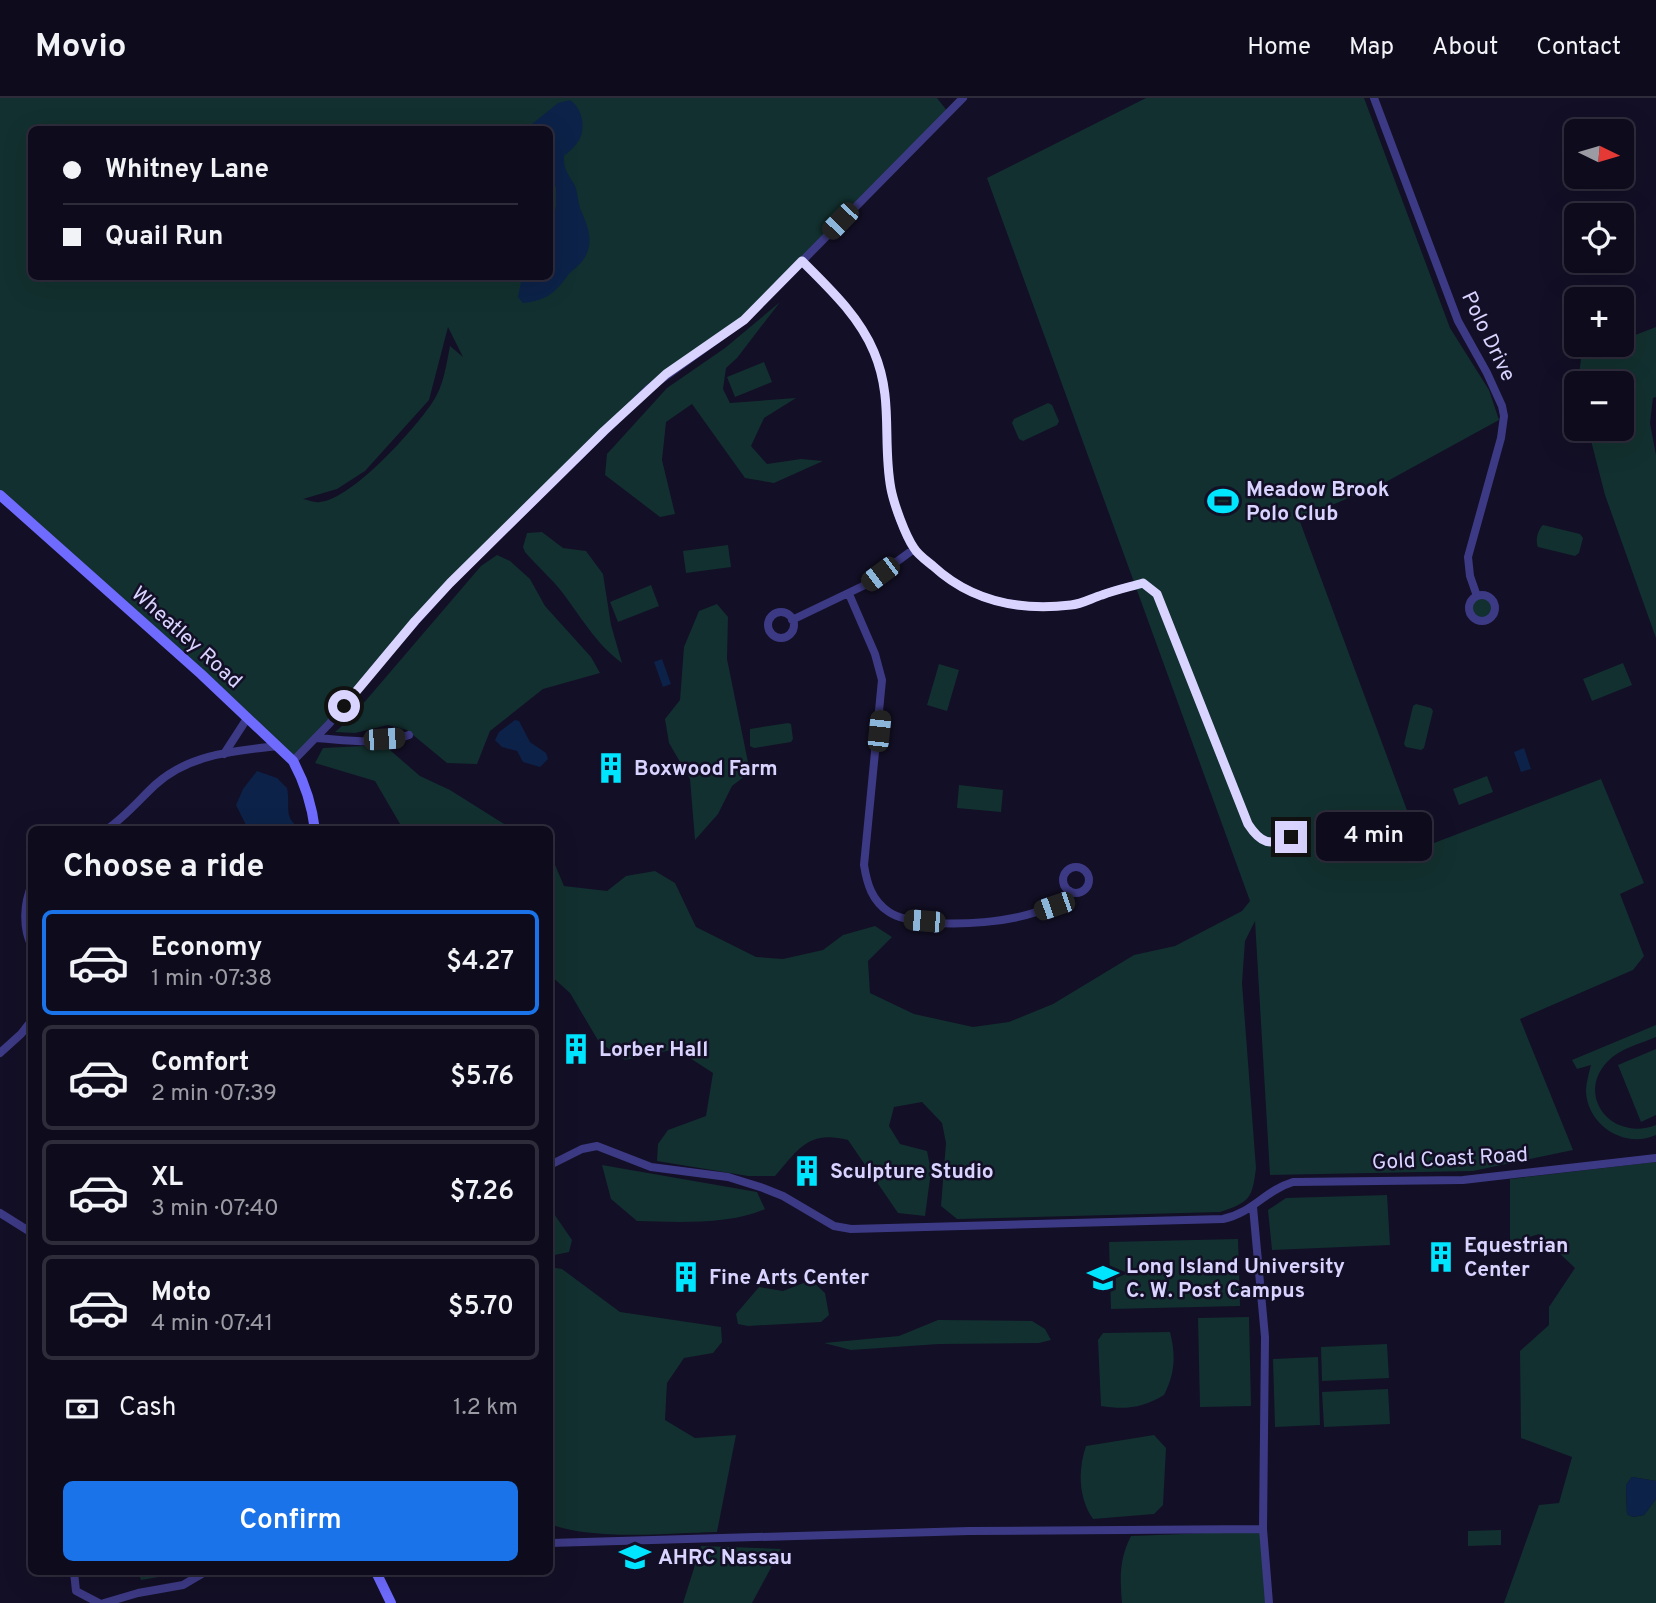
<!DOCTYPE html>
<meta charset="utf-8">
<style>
:root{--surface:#0e0b1c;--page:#1c1929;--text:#f1f3f6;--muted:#9b9ba3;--line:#2e2b3b;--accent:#1a73e8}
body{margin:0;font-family:Overpass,sans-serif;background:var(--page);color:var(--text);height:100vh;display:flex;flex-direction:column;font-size:26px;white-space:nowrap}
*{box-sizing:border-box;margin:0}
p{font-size:23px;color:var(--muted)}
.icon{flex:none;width:38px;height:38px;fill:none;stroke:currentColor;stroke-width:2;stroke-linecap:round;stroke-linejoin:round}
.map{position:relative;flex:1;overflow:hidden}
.side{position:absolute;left:28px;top:728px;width:525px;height:749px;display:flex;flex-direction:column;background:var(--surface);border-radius:10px;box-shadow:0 7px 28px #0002,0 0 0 2px var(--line)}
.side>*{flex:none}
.banner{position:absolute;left:28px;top:28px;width:525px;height:154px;border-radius:10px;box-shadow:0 7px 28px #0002,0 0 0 2px var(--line);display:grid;align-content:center;height:154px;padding:0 35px;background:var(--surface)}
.needle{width:46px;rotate:95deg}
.controls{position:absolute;left:1564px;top:21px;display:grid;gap:14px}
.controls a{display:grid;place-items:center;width:70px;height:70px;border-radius:10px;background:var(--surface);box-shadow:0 7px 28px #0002,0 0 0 2px var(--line);font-size:35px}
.end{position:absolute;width:32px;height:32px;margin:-16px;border:9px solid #d9d4ff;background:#111;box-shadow:0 0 0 4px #111}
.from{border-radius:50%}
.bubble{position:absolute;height:49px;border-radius:10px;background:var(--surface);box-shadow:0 7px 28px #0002,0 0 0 2px var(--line);font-size:23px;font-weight:600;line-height:49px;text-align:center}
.car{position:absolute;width:21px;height:42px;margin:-21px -10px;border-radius:9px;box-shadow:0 0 5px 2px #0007;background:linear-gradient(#222 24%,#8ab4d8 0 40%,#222 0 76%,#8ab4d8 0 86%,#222 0)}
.banner b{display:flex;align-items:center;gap:24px;height:66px;font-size:26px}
.banner b+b{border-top:2px solid var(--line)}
.banner i{width:18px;height:18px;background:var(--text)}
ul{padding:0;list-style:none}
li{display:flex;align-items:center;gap:21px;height:105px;margin:0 14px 10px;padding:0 21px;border:4px solid var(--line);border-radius:10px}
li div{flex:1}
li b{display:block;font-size:26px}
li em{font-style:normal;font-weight:600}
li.on{border-color:var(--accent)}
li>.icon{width:63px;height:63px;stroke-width:1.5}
h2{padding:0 35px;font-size:32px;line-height:84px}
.pay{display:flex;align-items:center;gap:18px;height:77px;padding:0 35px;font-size:26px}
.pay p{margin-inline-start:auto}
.action{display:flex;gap:14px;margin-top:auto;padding:14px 35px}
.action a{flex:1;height:80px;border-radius:10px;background:var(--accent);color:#fff;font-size:28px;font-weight:600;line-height:80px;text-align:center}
header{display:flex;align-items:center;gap:42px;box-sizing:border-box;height:98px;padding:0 35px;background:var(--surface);border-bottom:2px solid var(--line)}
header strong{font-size:33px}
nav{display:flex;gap:38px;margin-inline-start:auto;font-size:24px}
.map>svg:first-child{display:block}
</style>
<header>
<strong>Movio</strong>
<nav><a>Home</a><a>Map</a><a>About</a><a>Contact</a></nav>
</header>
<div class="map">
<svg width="1656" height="1505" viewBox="0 0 1656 1505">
<rect width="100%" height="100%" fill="#130f26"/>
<path fill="#12302f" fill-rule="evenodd" d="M0,0H937L948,14L744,222L666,276L450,485L293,663L0,398ZM32,32H550V178H32ZM448,229L463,259L450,248C446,267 444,288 432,305C414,332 352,401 320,404C315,405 308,402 303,401L337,391L365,373L429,302Z
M1146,0H1364L1450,230L1489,292L1499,322L1384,385L1299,421L1421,750L1601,681L1644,785L1620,796L1644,858L1633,872L1520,921L1573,1052L1473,1073L1270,1077L1255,823L1245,843L1242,885L1256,1070C1252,1101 1250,1104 1220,1114L957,1121L941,1108L946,1045L942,1025L922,1004L894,1009L889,1028L900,1046L927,1053L931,1073L925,1118L898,1115L848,1042C808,1032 799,1051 775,1078H748L657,1063L658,1046L668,1032L706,1018L713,975L676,951L625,962L599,944L570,895L550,877V759L553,762L564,788L607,793L626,778L655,773L675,785L696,829L756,859L783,861L823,852L843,837L875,828L892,839L868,863L870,895L914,916L973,929L1009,924L1053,906L1134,857L1175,848L1242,813L1250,803L987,80Z
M780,204L737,260L726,270L723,291L730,305L796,300L764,320L751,348L767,366L801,361L823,363L774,385L745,380L692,306L666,324L662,362L675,416L660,419L605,377L607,356L667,290L725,250Z
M1656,229V299L1653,300L1650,325L1656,357V540L1605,397L1588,331H1622V285H1578L1581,261C1595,251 1605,247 1622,247V242Z
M764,264L772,284L735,299L727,279Z
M1048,305L1052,307L1059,323L1057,327L1023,343L1019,341L1012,325L1014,321Z
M1543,427L1580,436L1583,440L1579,455L1575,458L1538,449C1535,443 1538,431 1543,427Z
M542,434L563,450L586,453L603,476L611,527L622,565C596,546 581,519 562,494C551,480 537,468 525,454L523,449L527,435Z
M728,447L731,469L686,475L683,453Z
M497,457L510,463L530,481L545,508L591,559L600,575L543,591L490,633L477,666L447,665L407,632L388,627L355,635L335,634L350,621L481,468Z
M651,487L659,508L618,524L610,504Z
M1471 510a11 11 0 1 1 22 0a11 11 0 1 1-22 0Z
M717,506L728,519L727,561L750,674L732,688L718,716L695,742L690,681L669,645L665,621L680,602L684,549L699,513Z
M1623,565L1632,587L1592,603L1583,581Z
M939,566L959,572L947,613L927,607Z
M1416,606L1431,610L1433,613L1424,650L1421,652L1406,649L1404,646L1413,608Z
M788,625L791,626L793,641L791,644L754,650L750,648V631Z
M384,647L420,678L450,692L512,731H403L375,683L315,665L323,650Z
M1487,678L1493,694L1459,707L1453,691Z
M959,687L1003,692L1001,714L957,710Z
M1656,927V939C1640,946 1620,950 1607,964C1575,999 1613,1044 1656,1027V1037C1625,1051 1588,1028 1586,994C1586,985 1589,975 1591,967L1577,971L1572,962Z
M1656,951V1017L1641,1024L1618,967Z
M1656,1064V1383L1632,1379L1626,1387L1627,1416L1633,1419L1644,1417L1656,1401V1505H1504L1539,1407L1559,1405L1572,1359L1521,1340L1520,1253L1549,1227V1209L1575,1170L1539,1136L1510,1145V1081Z
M602,1067L757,1094L765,1111C729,1127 676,1124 637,1123L611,1101Z
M1387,1097L1390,1147L1272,1152L1268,1112L1286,1100Z
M550,1110L572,1142L569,1154L550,1158Z
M1238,1141L1240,1208L1111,1211L1109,1144Z
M550,1169L562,1171L620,1214L721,1229L722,1244L713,1255L684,1260L667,1285L665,1322L695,1340L736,1337L717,1434C668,1435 594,1443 550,1426Z
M811,1182L825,1195L829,1217L821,1224L748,1228L738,1226L736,1216L759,1189L783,1193Z
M1249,1219L1251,1308L1200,1309L1198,1220Z
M938,1222L1032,1223L1045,1231L1051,1242L1039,1245L939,1246L851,1252L824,1245L899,1238Z
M1170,1234C1176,1258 1175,1275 1164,1297C1143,1310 1125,1312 1101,1308L1098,1242L1103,1235Z
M1387,1246L1389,1280L1322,1283L1321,1249Z
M1318,1259L1320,1327L1275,1329L1273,1261Z
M1388,1291L1390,1326L1324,1329L1322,1294Z
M1154,1337L1166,1350L1163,1407L1154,1416L1093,1421C1078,1400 1078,1371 1086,1348Z
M1501,1432V1447L1468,1448V1433Z
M1261,1433L1268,1505H1122C1120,1480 1119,1461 1131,1438Z
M701,1448L781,1451L752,1505H683Z
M138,1474H188L141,1482Z"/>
<path fill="#0c2248" d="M570,2C583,10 587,33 577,45C574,50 568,54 564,58C563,71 569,77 575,88C578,95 578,103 580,110C587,127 596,144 583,162C579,168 572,172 568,177C554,196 547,202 523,205L518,199L522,179L550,178V136L556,108V89L550,77V32L526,31L558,5Z
M662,561L671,586L663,589L654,564Z
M515,622L519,623L530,644L546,655L548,661L540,669L523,664L517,653L502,649L495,642L499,634Z
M1524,650L1531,671L1521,674L1514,654Z
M257,673L277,680L287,690C291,709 282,721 302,731H248L236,707L243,691Z
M1632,1379L1656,1383V1401L1644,1417L1633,1419L1627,1416L1626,1387Z"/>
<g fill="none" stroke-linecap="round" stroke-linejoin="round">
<path stroke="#3d3a85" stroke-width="8" d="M1374,0L1458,223L1487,275L1502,308L1504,318L1501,340L1468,459L1470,478L1477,498
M802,163C829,190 859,218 874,254C894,301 882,344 891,391C894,407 905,437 913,450C918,457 927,463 933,468C972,504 1020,513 1071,507C1082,506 1092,500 1102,497C1115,492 1129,489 1143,485L1157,496L1248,726C1261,745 1270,748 1291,739
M849,496L875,556L882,582L864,767C867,786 872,803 889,814C920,835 1051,827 1070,793
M1469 510a13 13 0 1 1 26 0a13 13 0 1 1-26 0Z
M768 527a13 13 0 1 1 26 0a13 13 0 1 1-26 0Z
M792,522L865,487L914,451
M316,640C345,642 381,648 409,637
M224,656L248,619
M293,663L329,626L390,552L450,485L648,291L744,222L963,0
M106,732C125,719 139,702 155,687C189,656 234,653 278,648
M1063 782a13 13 0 1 1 26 0a13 13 0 1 1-26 0Z
M32,786C24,805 22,829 32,849
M0,955L21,936L32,922
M550,1067L582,1051L597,1048L651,1069L728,1079L763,1090L783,1098L834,1128L851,1131L1223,1121C1254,1114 1264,1093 1293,1084L1463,1082L1656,1060
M1253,1109L1265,1239L1263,1431L1269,1505
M0,1115L32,1135
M550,1445L969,1433L1263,1431
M74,1474L76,1493L99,1505
M104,1505L138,1495L183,1487L205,1474"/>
<path stroke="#6f6bff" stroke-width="10" d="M0,397L201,576L293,663C305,685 312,707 315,732
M376,1474L391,1505"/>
</g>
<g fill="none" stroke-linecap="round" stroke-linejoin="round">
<path stroke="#d9d4ff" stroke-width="9" d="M344,608L415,523L450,485L604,333L666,276L744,222L802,163C829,190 859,218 874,254C894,301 882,344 891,391C894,406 905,437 914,450C918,457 927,463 933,468C972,504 1020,513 1071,507C1082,506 1092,500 1102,497C1115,492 1129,489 1143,485L1157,496L1248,726C1261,746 1270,748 1291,739"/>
</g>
<defs>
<symbol id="stadium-bare" viewBox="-9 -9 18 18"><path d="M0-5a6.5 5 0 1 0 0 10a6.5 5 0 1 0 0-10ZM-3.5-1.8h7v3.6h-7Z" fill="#00e5ff" stroke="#130f26" stroke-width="2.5" paint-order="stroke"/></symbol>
<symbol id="building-bare" viewBox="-9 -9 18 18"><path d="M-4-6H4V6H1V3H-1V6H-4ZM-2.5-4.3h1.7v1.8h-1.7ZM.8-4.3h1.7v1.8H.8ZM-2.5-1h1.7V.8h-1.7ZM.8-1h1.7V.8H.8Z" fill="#00e5ff" stroke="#130f26" stroke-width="2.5" paint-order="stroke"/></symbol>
<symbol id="university-bare" viewBox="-9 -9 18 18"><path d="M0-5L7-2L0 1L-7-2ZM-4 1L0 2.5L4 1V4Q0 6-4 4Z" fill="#00e5ff" stroke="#130f26" stroke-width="2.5" paint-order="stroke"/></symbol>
<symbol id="school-bare" viewBox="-9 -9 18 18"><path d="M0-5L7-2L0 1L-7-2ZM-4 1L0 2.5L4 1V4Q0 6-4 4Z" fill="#00e5ff" stroke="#130f26" stroke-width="2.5" paint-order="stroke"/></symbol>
</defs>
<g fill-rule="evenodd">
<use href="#stadium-bare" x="1201" y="381" width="44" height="44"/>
<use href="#building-bare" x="589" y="648" width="44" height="44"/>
<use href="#building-bare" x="554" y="929" width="44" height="44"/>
<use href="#building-bare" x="785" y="1051" width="44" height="44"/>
<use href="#building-bare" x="1419" y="1137" width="44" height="44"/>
<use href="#building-bare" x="664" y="1157" width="44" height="44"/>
<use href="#university-bare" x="1081" y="1158" width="44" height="44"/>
<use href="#school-bare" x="613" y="1437" width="44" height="44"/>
</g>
<g text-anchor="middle" stroke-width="5" stroke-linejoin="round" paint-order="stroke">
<g font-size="21" fill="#d9d4ff" stroke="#130f26">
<text transform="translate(1489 238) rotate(64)" y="7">Polo Drive</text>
<text transform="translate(187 539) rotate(42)" y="7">Wheatley Road</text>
<text transform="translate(1450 1060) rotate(-3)" y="7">Gold Coast Road</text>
</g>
<g font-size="21" font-weight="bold" fill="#d9d4ff" stroke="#130f26" text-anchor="start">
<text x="1246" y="398">Meadow Brook<tspan x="1246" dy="24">Polo Club</tspan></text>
<text x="634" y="677">Boxwood Farm</text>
<text x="599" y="958">Lorber Hall</text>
<text x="830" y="1080">Sculpture Studio</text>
<text x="1464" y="1154">Equestrian<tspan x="1464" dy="24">Center</tspan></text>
<text x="1126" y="1175">Long Island University<tspan x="1126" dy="24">C. W. Post Campus</tspan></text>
<text x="709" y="1186">Fine Arts Center</text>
<text x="658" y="1466">AHRC Nassau</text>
</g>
</g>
</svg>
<div class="controls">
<a><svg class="needle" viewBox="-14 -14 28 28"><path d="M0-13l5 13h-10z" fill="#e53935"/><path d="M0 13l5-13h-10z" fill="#9b9ba3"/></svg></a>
<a><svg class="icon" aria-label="locate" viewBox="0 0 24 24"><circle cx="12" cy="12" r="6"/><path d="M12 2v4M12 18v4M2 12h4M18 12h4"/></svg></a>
<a>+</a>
<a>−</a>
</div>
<i class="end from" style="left:344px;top:608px"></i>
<i class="end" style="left:1291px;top:739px"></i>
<div class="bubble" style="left:1316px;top:714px;width:116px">4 min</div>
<i class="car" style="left:840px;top:123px;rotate:224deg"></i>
<i class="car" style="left:880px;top:476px;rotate:233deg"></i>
<i class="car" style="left:879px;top:633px;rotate:6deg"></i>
<i class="car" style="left:384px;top:641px;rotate:86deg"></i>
<i class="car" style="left:1054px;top:808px;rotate:251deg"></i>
<i class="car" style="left:924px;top:823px;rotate:275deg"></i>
<div class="banner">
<b><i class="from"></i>Whitney Lane</b>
<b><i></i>Quail Run</b>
</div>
<section class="side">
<h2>Choose a ride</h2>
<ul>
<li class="on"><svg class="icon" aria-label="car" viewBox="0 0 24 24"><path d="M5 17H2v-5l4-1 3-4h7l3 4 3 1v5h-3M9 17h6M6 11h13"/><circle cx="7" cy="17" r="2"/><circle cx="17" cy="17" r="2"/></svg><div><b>Economy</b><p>1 min · 07:38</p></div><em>$4.27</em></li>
<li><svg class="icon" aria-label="car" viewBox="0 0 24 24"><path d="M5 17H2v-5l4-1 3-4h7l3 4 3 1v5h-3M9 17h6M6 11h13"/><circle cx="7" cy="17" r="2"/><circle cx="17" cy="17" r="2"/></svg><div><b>Comfort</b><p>2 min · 07:39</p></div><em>$5.76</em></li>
<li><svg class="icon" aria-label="car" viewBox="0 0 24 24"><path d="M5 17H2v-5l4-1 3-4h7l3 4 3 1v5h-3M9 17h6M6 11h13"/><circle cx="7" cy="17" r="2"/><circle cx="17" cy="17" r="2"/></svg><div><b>XL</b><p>3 min · 07:40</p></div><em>$7.26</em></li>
<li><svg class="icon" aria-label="car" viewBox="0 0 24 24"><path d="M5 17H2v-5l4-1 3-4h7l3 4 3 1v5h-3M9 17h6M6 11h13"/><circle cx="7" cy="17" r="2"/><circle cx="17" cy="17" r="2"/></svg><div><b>Moto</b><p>4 min · 07:41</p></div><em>$5.70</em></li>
</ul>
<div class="pay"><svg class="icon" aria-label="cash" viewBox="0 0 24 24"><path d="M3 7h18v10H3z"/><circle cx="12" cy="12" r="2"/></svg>Cash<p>1.2 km</p></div>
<div class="action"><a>Confirm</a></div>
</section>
</div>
